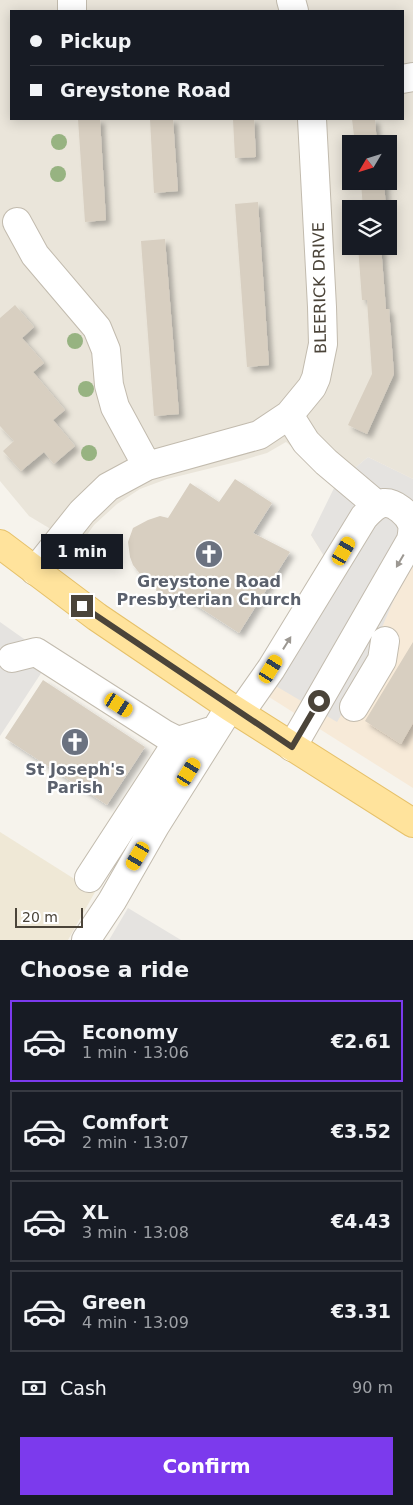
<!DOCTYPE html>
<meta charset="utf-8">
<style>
:root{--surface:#171b24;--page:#20242c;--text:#f1f3f6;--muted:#9ea1a6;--line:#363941;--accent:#7c3aed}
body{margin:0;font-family:"DejaVu Sans",sans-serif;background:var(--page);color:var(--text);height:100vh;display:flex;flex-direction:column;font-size:19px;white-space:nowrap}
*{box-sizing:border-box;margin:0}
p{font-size:16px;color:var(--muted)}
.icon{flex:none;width:28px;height:28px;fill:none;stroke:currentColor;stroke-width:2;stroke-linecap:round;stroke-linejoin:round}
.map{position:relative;height:940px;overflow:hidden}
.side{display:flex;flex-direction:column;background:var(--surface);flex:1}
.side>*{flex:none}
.hud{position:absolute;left:10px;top:10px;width:394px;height:110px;border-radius:0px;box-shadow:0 2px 12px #0003;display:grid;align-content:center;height:110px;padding:0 20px;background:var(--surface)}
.needle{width:32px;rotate:232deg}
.controls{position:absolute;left:342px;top:135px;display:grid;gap:10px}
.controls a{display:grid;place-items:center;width:55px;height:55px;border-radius:0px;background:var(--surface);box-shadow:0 2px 12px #0003;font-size:25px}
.scale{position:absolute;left:15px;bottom:12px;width:68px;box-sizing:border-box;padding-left:5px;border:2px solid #4b4439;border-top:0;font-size:14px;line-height:18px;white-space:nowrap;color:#4b4439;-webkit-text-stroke:4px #fff;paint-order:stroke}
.end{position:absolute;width:22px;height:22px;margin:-11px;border:6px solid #4b4439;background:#fff;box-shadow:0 0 0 2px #fff}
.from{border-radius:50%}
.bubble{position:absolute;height:35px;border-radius:0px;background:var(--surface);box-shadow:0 2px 12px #0003;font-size:16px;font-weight:600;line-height:35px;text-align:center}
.car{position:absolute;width:15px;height:30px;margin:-15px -8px;border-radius:6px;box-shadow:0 0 4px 1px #0007;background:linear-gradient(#f5c518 24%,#345 0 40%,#f5c518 0 76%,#345 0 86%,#f5c518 0)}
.hud b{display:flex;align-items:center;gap:18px;height:48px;font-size:19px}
.hud b+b{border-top:1px solid var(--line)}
.hud i{width:12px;height:12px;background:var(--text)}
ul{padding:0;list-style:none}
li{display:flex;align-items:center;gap:15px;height:82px;margin:0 10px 8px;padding:0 10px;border:2px solid var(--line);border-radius:0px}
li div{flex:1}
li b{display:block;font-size:19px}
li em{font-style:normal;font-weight:600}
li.on{border-color:var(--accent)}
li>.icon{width:45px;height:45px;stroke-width:1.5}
h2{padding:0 20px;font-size:22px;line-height:60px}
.pay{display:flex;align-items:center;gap:12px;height:55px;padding:0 20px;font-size:19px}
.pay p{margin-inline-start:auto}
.button{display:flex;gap:10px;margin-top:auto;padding:10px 20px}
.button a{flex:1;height:58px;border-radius:0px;background:var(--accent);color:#fff;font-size:20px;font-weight:600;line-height:58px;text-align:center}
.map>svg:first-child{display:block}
</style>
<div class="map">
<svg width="413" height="940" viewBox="0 0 413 940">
<defs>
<filter id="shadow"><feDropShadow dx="4.5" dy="4.5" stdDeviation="2.5" flood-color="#0004"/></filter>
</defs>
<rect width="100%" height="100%" fill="#f6f3ec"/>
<path fill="#eae5da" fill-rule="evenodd" d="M0,0H413V479L368,457L336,484L286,442L267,453L240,461L167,479L140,489L117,504L94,525L79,546L29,516L0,481ZM11,11H402V119H11ZM351,144H389V181H351ZM351,209H389V246H351Z"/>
<path fill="#f7ead8" d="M368,457L413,479V788L250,685L329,564L311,535Z"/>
<path fill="#efe8d6" d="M0,832L95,892L68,940H0Z"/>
<path fill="#e5e3e0" d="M368,457L413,479V555L353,695L337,722L257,675L329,564L311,535L336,484Z
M0,622L51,658L0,736Z
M128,908L181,940H109Z"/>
<path fill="#d8cfc1" filter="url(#shadow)" d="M78,119H100L106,220L85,222Z
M150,119H173L178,191L154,193Z
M233,119H254L256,157L235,158Z
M352,119H375L377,144H355Z
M384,181L386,209H363L361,182Z
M258,202L269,365L247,367L235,204Z
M165,239L179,414L154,416L141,241Z
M358,246H381L386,309H389L394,374L367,434L348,425L372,374L367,300H362Z
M15,305L34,327L22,338L44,363L33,372L65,410L53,420L75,446L54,464L44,452L21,471L3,451L14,441L0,426V318Z
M235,479L272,503L253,533L290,552L239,633L182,596L169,602L157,595L155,581L141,575L133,565L130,557L128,542L133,528L148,520L160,516L168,518L190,483L219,502Z
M413,642V723L401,744L365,721Z
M43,680L145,747L107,805L5,738Z"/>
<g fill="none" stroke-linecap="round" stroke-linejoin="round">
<defs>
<path id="minor" d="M72,0V11
M291,0L294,11
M402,79L413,77
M17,222L35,255L97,328L106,350L109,385L115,407L147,466
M289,415L306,442L326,462L377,505
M35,571L82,512L108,487L147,466L259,435L289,415L312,387L316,378L323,344L322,307L312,119
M12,658L36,652L164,734L178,741
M354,707L382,660L385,641
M240,713L271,669L364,517C370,511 375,504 384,503C395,502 408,514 412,524C413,529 412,535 411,540L292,747
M89,878L178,741L215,730
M86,940L112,901L155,826L230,707"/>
<path id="major" d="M0,544L97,617L230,707L413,823"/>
</defs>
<use href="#minor" stroke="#c2bbae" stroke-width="30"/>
<use href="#major" stroke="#e6c16a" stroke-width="30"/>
<use href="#minor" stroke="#fff" stroke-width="28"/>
<use href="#major" stroke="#ffe39c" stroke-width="28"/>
</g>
<g fill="#97b381">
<circle cx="59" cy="142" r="8"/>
<circle cx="58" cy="174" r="8"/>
<circle cx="75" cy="341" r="8"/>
<circle cx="86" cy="389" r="8"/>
<circle cx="89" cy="453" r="8"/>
</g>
<defs><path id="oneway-solid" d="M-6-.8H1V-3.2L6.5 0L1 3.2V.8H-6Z" transform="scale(1.25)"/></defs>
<g fill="#9c9892">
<use href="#oneway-solid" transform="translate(400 561) rotate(120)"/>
<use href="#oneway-solid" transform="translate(287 643) rotate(-58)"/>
</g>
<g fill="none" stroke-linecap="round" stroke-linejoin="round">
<path stroke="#4b4439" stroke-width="6" d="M82,606L292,747L319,701"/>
</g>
<defs>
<symbol id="church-disc" viewBox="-11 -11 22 22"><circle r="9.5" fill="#6b7280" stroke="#fff"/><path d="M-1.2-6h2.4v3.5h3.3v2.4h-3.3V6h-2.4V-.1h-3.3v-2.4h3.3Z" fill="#fff"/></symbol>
</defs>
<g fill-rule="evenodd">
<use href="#church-disc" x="193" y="538" width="32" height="32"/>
<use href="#church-disc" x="59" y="726" width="32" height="32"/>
</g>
<g text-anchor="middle" stroke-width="4.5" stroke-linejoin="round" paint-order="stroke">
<g font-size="16" fill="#4b4439" stroke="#fff">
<text transform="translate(319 288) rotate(-91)" y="6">BLEERICK DRIVE</text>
</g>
<g font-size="16" font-weight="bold" fill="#5b616d" stroke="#fff">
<text x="209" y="587">Greystone Road<tspan x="209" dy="18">Presbyterian Church</tspan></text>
<text x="75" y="775">St Joseph's<tspan x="75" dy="18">Parish</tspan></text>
</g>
</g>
</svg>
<div class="controls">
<a><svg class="needle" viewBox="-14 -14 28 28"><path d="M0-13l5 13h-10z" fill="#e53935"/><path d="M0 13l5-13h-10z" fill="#9ea1a6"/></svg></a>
<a><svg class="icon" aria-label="layers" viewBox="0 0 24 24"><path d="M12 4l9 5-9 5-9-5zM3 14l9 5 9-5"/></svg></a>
</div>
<div class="scale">20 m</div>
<i class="end from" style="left:319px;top:701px"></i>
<i class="end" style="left:82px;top:606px"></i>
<div class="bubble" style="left:41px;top:534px;width:82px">1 min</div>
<i class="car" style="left:344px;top:551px;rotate:30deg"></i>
<i class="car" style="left:271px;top:669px;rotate:32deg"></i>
<i class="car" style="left:119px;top:705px;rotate:123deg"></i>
<i class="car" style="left:189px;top:772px;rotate:32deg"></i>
<i class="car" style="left:138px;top:856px;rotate:210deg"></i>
<div class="hud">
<b><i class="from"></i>Pickup</b>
<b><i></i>Greystone Road</b>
</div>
</div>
<section class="side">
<h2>Choose a ride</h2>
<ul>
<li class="on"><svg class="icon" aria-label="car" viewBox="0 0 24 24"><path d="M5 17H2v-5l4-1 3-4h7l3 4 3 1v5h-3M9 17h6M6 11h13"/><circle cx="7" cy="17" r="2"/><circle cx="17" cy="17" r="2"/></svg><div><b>Economy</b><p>1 min · 13:06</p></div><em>€2.61</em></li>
<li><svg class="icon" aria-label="car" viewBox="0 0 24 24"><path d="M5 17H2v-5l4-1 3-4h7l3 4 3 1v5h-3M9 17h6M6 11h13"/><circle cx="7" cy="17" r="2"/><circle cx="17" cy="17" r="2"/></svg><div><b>Comfort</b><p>2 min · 13:07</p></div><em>€3.52</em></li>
<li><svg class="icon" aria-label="car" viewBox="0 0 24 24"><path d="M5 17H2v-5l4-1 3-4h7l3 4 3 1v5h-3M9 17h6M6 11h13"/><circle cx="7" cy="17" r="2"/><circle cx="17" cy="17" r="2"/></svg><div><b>XL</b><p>3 min · 13:08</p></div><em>€4.43</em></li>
<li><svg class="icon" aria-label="car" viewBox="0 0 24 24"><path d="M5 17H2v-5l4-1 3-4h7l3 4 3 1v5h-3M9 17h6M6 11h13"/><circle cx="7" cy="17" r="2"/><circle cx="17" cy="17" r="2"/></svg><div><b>Green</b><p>4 min · 13:09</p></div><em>€3.31</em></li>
</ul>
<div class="pay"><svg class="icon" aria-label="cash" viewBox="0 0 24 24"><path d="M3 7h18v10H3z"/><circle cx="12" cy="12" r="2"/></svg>Cash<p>90 m</p></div>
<div class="button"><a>Confirm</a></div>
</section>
